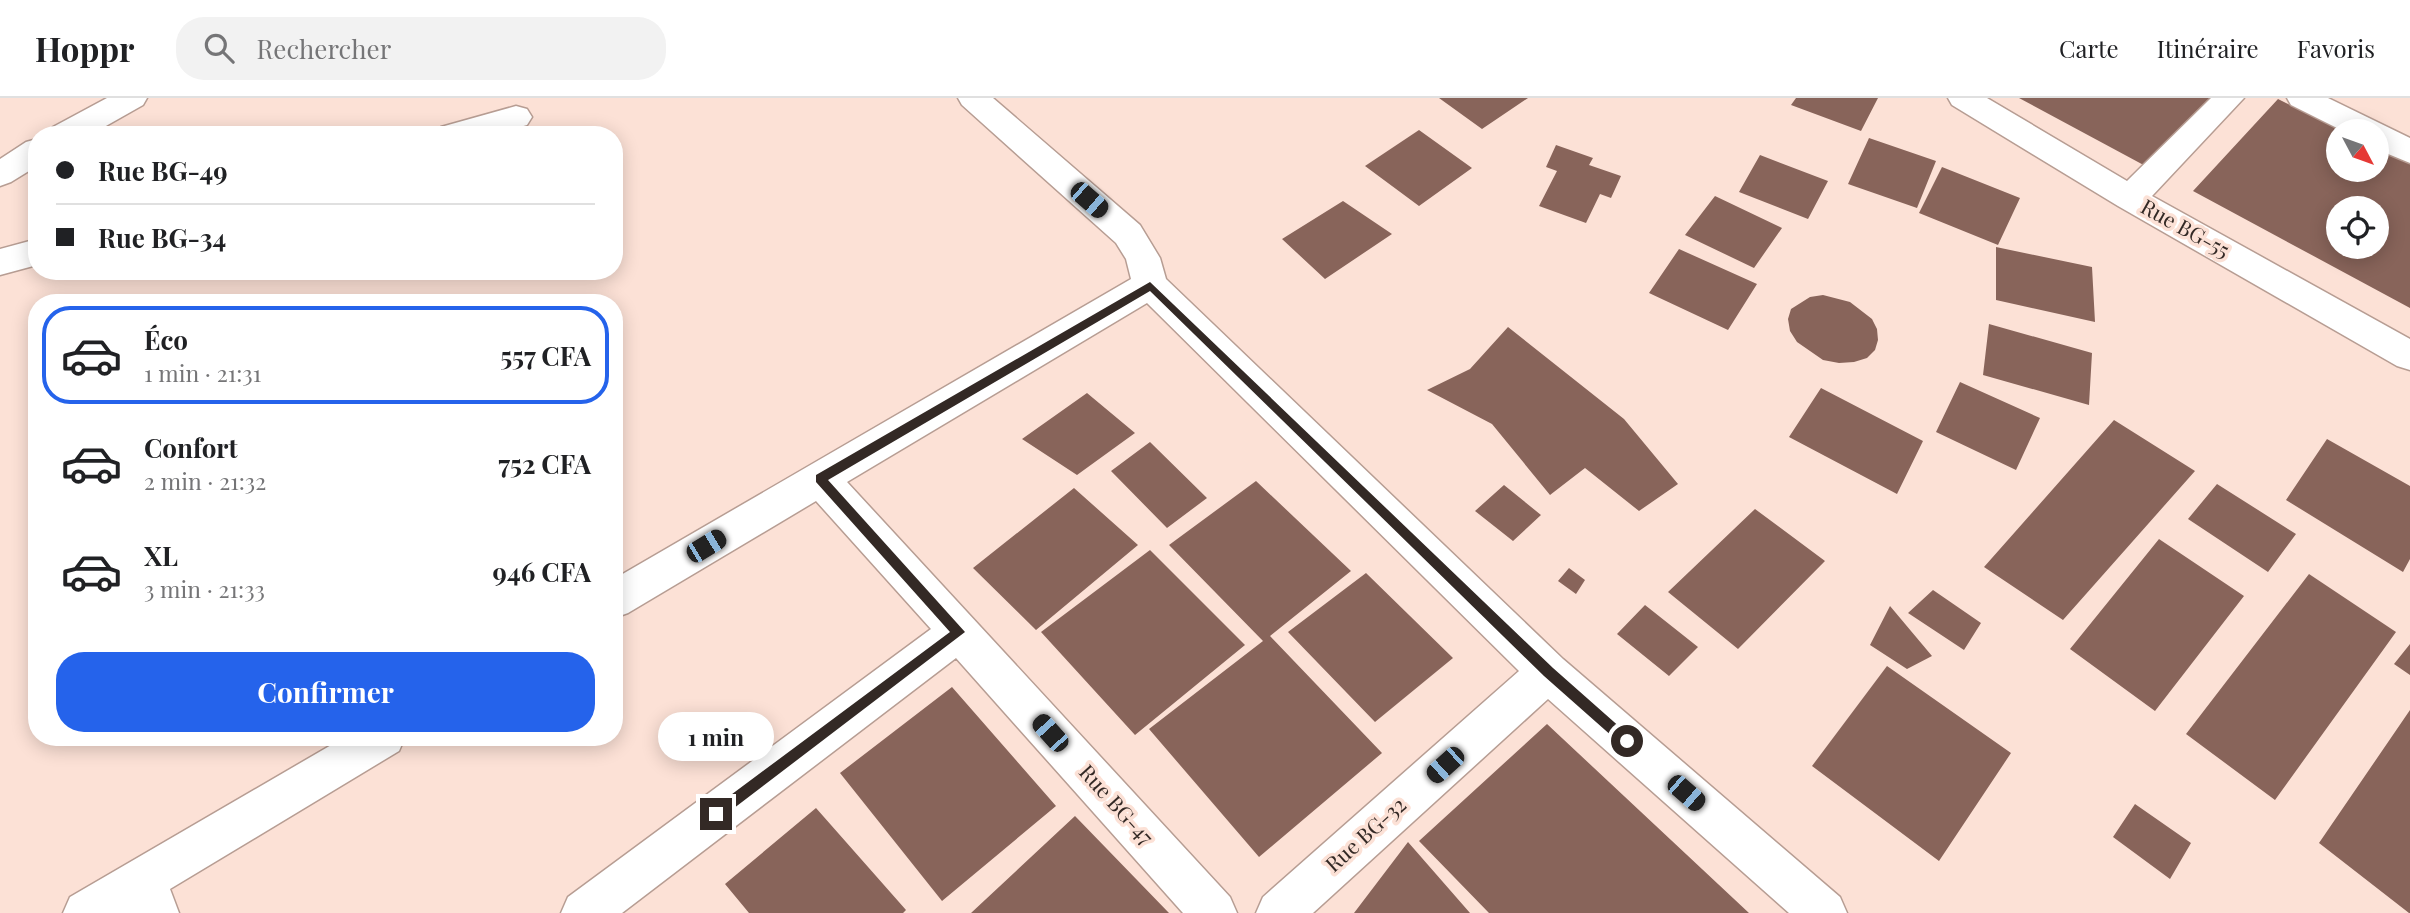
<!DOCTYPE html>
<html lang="fr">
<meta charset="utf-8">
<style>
:root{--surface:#fff;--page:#f2f2f2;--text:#202124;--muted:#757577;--line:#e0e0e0;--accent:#2563eb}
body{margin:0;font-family:"Playfair Display",serif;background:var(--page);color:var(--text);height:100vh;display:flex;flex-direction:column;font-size:26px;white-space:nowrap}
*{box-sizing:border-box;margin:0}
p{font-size:23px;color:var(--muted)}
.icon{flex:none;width:38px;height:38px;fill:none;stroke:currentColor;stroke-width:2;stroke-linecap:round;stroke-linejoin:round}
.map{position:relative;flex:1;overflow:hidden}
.panel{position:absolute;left:28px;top:196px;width:595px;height:452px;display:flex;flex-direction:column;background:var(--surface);border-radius:28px;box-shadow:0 4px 18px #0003}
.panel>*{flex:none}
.banner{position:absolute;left:28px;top:28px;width:595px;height:154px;border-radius:28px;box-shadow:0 4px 18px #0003;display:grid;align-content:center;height:154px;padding:0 28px;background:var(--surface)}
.needle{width:46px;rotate:131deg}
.fabs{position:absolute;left:2326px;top:21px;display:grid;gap:14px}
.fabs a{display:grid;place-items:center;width:63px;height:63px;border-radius:50%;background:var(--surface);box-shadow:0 4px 18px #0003;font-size:35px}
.end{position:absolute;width:32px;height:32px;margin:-16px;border:9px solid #332925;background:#fff;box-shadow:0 0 0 4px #fff}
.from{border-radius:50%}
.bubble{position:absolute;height:49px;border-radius:24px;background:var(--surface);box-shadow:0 4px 18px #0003;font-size:23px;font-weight:700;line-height:49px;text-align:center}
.car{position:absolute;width:21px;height:42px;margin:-21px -10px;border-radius:9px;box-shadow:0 0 5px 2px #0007;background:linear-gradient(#222 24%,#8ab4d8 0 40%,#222 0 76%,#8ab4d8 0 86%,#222 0)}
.banner b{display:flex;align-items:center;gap:24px;height:66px;font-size:26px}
.banner b+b{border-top:2px solid var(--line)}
.banner i{width:18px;height:18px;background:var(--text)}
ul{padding:12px 0 0;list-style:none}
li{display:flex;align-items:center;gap:21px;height:98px;margin:0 14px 10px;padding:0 14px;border:4px solid transparent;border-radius:28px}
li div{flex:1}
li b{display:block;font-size:26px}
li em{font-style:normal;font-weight:700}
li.current{border-color:var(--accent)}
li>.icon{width:63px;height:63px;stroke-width:1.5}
.primary-button{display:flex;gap:14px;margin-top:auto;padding:14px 28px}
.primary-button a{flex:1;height:80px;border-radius:28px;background:var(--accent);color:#fff;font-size:28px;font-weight:700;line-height:80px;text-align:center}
header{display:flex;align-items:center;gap:42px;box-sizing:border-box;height:98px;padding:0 35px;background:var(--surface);border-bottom:2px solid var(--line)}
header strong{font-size:33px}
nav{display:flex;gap:38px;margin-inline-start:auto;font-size:24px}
.search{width:490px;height:63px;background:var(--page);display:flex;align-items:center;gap:18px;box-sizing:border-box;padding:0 24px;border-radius:28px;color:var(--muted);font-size:26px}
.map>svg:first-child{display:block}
</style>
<header>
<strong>Hoppr</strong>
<div class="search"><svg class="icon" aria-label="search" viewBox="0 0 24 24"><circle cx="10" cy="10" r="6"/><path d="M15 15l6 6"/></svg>Rechercher</div>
<nav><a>Carte</a><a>Itinéraire</a><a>Favoris</a></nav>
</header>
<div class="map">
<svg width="2410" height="815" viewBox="0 0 2410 815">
<rect width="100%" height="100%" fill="#fce1d6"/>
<path fill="#88645a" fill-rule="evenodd" d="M1439,0H1528L1482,31Z
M1796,0H1878L1861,33L1791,7Z
M2019,0H2218L2151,71Z
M2278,1L2343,33H2338V72H2376V50L2410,66V210L2193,93ZM2338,110H2376V149H2338Z
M1419,32L1472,70L1419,108L1365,68Z
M1869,40L1936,63L1917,110L1848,86Z
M1556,47L1593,60L1589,67L1621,78L1611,100L1600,96L1586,125L1539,108L1557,73L1546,69Z
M1760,57L1828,83L1808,121L1739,94Z
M1942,69L2020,100L1998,147L1919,115Z
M1715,98L1782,130L1754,170L1685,137Z
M1343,103L1392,136L1325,181L1282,141Z
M1996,149L2092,169L2095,224L1996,202Z
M1679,151L1757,186L1728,232L1649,195Z
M1823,197L1850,204L1872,221L1877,231L1878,242L1875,252L1867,260L1854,264L1839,265L1823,262L1797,244L1790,233L1788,221L1791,211L1810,199Z
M1989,226L2092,255L2089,307L1983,277Z
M1508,229L1624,321L1678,386L1639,413L1585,370L1550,397L1492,326L1427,292L1470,271Z
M1960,284L2040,320L2016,372L1936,334Z
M1821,290L1923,343L1897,396L1789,339Z
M1087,295L1135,335L1077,377L1022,341Z
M2114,322L2195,373L2063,522L1984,469Z
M2327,341L2410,388V461L2403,474L2286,402Z
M1150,344L1207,400L1167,430L1111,373Z
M1256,383L1351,473L1270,538L1382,655L1259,759L1149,631L1263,543L1169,447Z
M2217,386L2296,436L2268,474L2188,421Z
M1504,387L1541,417L1513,443L1475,413Z
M1074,390L1138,447L1036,532L973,470Z
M1755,411L1825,463L1738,551L1668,494Z
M2159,441L2244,498L2155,613L2070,551Z
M1150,452L1245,547L1135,637L1041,534Z
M1569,470L1585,482L1576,496L1558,483Z
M1366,475L1453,560L1375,624L1288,534Z
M2309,476L2396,534L2275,702L2186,636Z
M1933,492L1981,525L1964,552L1908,515Z
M1645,507L1698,549L1669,578L1617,536Z
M1890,508L1932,558L1907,571L1870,547Z
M2410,546V577L2394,566Z
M1887,568L2011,655L1939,763L1812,668Z
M952,589L1056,708L942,803L840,675Z
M2410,612V815H2409L2319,745Z
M1547,626L1749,815H1489L1419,743Z
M2135,706L2191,745L2170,781L2113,739Z
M816,710L906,812L903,815H749L725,786Z
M1075,718L1169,815H971Z
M1408,744L1470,815H1354Z"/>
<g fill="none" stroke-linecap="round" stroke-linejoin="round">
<defs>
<path id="street" d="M107,0H147L143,7L90,37H48L53,29Z
M958,0H993L1140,127L1160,160L1166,181L1563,561L1840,799L1847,815H1789L1548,601L1313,815H1256L1263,799L1519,573L1147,205L847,384L1230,799L1237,815H1183L956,560L622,815H561L568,799L931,531L816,403L628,515L614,520V481L1131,181L1126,161L1116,145L962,7Z
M1948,0H1987L2127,83L2211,0H2244L2152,98L2410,241V272L2397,268L2118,108L1952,7Z
M2287,0H2328L2410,40V65L2376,51V33H2343L2291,7Z
M516,8L527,11L532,19L527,27L492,37H436L441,29Z
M37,41V68L11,84L0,88V61L26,44Z
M37,141V167L0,177V151Z
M345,639H405L399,653L170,791L179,815H63L70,799Z"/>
</defs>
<use href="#street" stroke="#b79d93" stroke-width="3"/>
<use href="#street" fill="#fff" fill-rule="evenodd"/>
</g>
<path fill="#332925" d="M1150,184L1553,570L1631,639V647H1622L1544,578L1150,193L828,382L965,534L721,720H712V711L950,534L816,384V377Z"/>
<g text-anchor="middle" stroke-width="7" stroke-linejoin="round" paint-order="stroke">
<g font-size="21" fill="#332925" stroke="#fce1d6">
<text transform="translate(2185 131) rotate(29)" y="7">Rue BG-55</text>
<text transform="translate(1116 707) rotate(48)" y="7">Rue BG-47</text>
<text transform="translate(1366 737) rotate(-42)" y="7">Rue BG-32</text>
</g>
</g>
</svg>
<div class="fabs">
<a><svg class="needle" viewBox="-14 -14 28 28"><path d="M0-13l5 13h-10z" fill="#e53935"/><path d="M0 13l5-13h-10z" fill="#757577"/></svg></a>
<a><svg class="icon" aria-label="locate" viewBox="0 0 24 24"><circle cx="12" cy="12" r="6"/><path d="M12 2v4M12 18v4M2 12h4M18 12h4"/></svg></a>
</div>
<i class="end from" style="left:1627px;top:643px"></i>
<i class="end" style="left:716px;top:716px"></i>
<div class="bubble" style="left:658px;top:614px;width:116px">1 min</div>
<i class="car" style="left:1089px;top:102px;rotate:131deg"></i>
<i class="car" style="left:706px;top:448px;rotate:59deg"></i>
<i class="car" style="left:1050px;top:635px;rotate:318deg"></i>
<i class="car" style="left:1445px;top:667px;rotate:228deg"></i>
<i class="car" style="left:1686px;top:695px;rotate:131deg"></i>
<div class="banner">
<b><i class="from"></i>Rue BG-49</b>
<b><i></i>Rue BG-34</b>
</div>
<section class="panel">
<ul>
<li class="current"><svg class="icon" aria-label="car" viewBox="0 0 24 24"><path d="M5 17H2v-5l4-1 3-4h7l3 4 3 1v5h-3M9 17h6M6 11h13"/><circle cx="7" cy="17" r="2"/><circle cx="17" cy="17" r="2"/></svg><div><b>Éco</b><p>1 min · 21:31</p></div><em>557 CFA</em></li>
<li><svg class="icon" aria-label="car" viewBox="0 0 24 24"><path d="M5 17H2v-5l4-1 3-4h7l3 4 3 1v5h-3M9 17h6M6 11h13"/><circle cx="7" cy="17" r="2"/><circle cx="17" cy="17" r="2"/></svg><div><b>Confort</b><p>2 min · 21:32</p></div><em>752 CFA</em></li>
<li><svg class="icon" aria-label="car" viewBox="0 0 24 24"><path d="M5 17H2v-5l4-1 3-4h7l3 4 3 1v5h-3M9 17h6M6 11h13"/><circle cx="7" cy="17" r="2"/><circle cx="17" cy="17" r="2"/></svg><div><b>XL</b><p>3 min · 21:33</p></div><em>946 CFA</em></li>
</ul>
<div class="primary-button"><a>Confirmer</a></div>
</section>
</div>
